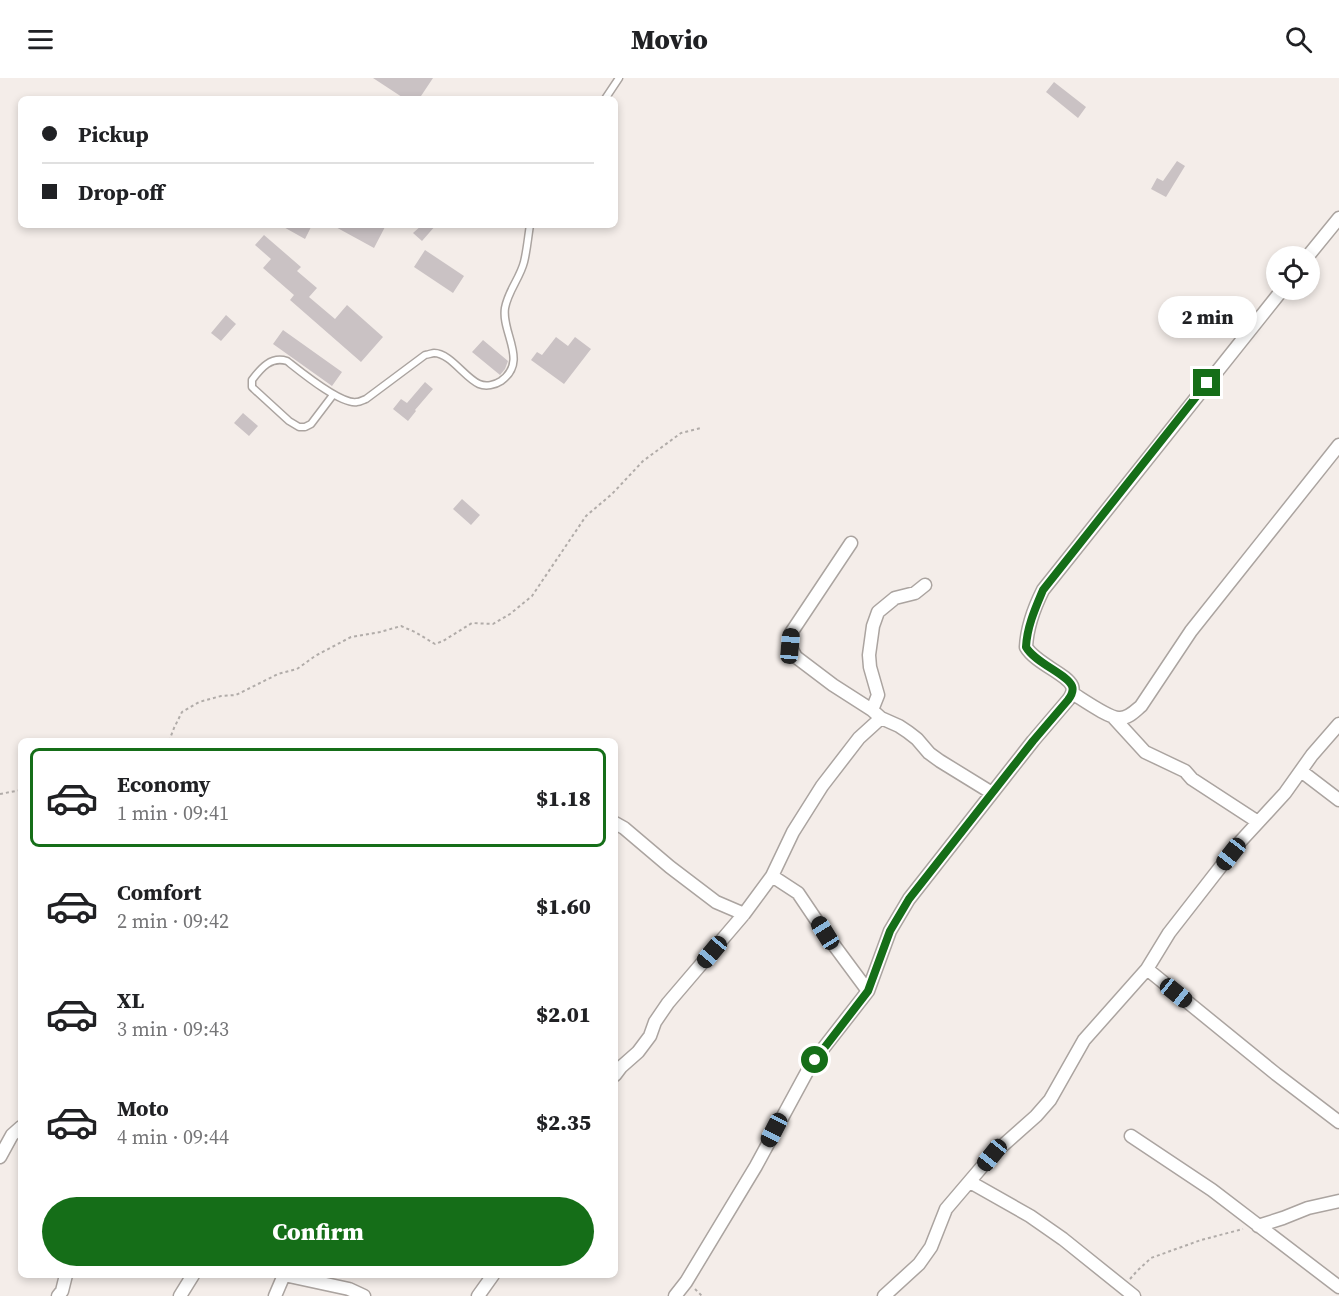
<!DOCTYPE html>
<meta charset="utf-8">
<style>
:root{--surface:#fff;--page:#f2f2f2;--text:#202124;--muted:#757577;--line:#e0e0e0;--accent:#156e18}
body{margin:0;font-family:"Source Serif 4",serif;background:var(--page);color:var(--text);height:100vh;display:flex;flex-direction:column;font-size:22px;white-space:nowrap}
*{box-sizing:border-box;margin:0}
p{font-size:20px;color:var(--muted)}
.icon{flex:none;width:33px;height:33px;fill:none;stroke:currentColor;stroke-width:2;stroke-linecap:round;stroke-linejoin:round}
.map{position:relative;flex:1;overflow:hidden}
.drawer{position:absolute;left:18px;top:660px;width:600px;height:540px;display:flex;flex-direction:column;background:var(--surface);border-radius:9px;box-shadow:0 3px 9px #0003}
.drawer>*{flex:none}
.banner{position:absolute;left:18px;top:18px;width:600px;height:132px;border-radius:9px;box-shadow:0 3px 9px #0003;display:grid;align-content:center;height:132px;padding:0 24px;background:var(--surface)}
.controls{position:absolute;left:1266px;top:168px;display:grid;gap:12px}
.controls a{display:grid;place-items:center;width:54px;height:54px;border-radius:50%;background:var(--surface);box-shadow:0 3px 9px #0003;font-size:30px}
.end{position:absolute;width:27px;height:27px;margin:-14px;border:8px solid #156e18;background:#fff;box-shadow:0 0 0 3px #fff}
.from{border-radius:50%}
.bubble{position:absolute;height:42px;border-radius:21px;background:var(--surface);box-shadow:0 3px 9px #0003;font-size:20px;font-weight:800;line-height:42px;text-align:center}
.car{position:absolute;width:18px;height:36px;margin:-18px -9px;border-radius:8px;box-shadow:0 0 4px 2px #0007;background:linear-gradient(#222 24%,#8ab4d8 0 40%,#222 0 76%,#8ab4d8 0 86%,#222 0)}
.banner b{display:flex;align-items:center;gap:21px;height:57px;font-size:22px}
.banner b+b{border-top:2px solid var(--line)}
.banner i{width:15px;height:15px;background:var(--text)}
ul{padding:10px 0 0;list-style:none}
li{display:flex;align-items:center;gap:18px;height:99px;margin:0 12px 9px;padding:0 12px;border:3px solid transparent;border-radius:9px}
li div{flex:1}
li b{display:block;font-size:22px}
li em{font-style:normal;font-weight:800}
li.current{border-color:var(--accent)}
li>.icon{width:54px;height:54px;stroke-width:1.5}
.button{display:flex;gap:12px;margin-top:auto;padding:12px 24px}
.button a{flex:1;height:69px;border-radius:36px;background:var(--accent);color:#fff;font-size:24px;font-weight:800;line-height:69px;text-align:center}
header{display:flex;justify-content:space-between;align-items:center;height:78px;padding:0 24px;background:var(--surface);font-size:27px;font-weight:800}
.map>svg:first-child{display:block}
</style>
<header><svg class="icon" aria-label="menu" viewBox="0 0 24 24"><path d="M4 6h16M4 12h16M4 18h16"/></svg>Movio<svg class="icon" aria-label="search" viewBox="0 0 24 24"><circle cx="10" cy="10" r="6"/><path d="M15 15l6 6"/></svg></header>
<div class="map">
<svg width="1339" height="1218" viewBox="0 0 1339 1218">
<rect width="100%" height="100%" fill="#f4ede9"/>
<path fill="#cac2c4" d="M373,0H433L419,21H405Z
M1054,4L1086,29L1078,40L1046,14Z
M1177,83L1185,88L1166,119L1151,111L1157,100L1163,103Z
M280,147H312L305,161Z
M332,147H386L374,170Z
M422,147H436L422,163L413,155Z
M264,157L301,189L297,193L317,210L309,219L335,241L347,227L383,259L361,284L290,222L294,217L263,190L271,181L255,167Z
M425,172L464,198L453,215L414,189Z
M226,237L236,246L221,263L211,255Z
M283,252L342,294L332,308L273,266Z
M556,259L568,268L575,259L591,271L564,306L531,282L537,274L542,277Z
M483,262L508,283L505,291L500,297L472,274Z
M425,304L433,311L415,332L416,333L408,343L393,331L401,321L407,325Z
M243,335L258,348L249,358L234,345Z
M462,421L480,437L471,447L453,431Z"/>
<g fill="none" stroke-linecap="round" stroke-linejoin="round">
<defs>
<path id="service" d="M605,21L619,0
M333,317L311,346L305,349H299L289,343L254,311L252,309V302C261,290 271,278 287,283C301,294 341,327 357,324C360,324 363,322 366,321L425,277C426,277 433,275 434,275C450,275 465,300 479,306C486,309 495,307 501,303C529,283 501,255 505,230C508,213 520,200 524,184C527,172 528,159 530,147"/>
<path id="minor" d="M1308,178L1339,140
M851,465L791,555L790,568L796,579L833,607L872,632L881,640L899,648L908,654L917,661L929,675L940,683L992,715
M1072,615C1082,621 1110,641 1120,640C1129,640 1135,633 1141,628L1191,553L1339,367
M872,632L878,617L870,589L869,577L873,548L878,534L895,520L915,515L925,507
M1113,639L1145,674L1185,693L1192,701L1258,744
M1301,693L1339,722
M615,745L624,750L670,789L716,824L744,836
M772,798L798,815L825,855L868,913
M1147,891L1276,996L1339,1044
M615,997L621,989L638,974L650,958L655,944L668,925L744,836L772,798L793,754L822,708L859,660L881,640
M1131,1058L1212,1112L1339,1209
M0,1079L12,1057L21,1049
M970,1104L1030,1138L1063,1161L1134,1218
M1258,1148L1283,1140L1308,1130L1339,1123
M284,1197L349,1211L364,1218
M58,1218L62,1213L66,1197
M180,1218L193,1197
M275,1218L284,1197
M478,1218L493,1197
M675,1218L686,1204L756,1088L808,992L822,972L868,913L890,853L909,821L1033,663L1068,622C1071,618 1074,613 1072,608C1067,596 1035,585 1026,569C1027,549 1034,530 1043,512L1282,212
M884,1218L919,1186L931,1169L946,1131L992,1077L1036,1038L1050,1022L1084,962L1147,891L1169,855L1222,787L1239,765L1285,715L1312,677L1339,646"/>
</defs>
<use href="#service" stroke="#aba4a0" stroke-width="9"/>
<use href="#minor" stroke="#aba4a0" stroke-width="15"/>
<path stroke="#b1aca9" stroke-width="2" stroke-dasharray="3 3" stroke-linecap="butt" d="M169,663L174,650L182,634L199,624L221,618L236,617L278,596L297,591L315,578L351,559L380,554L401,548L415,554L435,566L443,563L472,545L493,546L510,536L532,518L586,438L612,416L643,383L681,355L701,350
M0,716L21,712
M1130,1201L1137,1193L1151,1180L1201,1162L1243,1151
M695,1211L702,1218"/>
<use href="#service" stroke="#fff" stroke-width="6"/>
<use href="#minor" stroke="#fff" stroke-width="12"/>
</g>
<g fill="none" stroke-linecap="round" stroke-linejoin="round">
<path stroke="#156e18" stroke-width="8" d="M815,982L868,913L890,853L909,821L1033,663L1068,622C1071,618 1074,613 1072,608C1067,596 1035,585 1026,569C1027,549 1035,531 1043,512L1207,305"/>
</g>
</svg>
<div class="controls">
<a><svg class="icon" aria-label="locate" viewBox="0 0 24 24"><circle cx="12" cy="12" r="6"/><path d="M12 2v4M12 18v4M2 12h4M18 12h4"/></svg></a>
</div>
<i class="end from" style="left:815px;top:982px"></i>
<i class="end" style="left:1207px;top:305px"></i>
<div class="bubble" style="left:1158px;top:218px;width:99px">2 min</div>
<i class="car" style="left:790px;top:568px;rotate:5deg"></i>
<i class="car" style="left:1231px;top:776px;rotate:218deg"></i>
<i class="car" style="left:825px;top:855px;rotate:328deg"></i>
<i class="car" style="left:712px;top:874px;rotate:220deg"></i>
<i class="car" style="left:1176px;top:915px;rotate:129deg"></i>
<i class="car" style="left:774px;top:1052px;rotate:207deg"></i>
<i class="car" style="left:992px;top:1077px;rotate:219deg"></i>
<div class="banner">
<b><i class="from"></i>Pickup</b>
<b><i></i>Drop-off</b>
</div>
<section class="drawer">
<ul>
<li class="current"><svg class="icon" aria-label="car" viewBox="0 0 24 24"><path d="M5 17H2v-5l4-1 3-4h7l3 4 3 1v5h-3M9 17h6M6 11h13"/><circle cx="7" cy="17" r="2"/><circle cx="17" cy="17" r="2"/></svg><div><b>Economy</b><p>1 min · 09:41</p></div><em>$1.18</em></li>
<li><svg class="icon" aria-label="car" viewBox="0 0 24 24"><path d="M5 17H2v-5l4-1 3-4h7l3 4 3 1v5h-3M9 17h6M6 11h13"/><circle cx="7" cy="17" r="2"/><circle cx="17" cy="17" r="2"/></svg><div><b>Comfort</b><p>2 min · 09:42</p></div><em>$1.60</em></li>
<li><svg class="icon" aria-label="car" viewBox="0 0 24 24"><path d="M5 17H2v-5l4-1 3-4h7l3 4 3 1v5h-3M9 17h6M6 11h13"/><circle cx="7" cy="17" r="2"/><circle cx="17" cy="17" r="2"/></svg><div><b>XL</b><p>3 min · 09:43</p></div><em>$2.01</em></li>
<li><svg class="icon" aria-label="car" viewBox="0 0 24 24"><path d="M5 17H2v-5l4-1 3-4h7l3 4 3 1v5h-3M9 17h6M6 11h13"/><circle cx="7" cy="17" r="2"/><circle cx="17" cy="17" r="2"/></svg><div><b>Moto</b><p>4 min · 09:44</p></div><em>$2.35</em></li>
</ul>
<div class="button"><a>Confirm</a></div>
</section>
</div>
